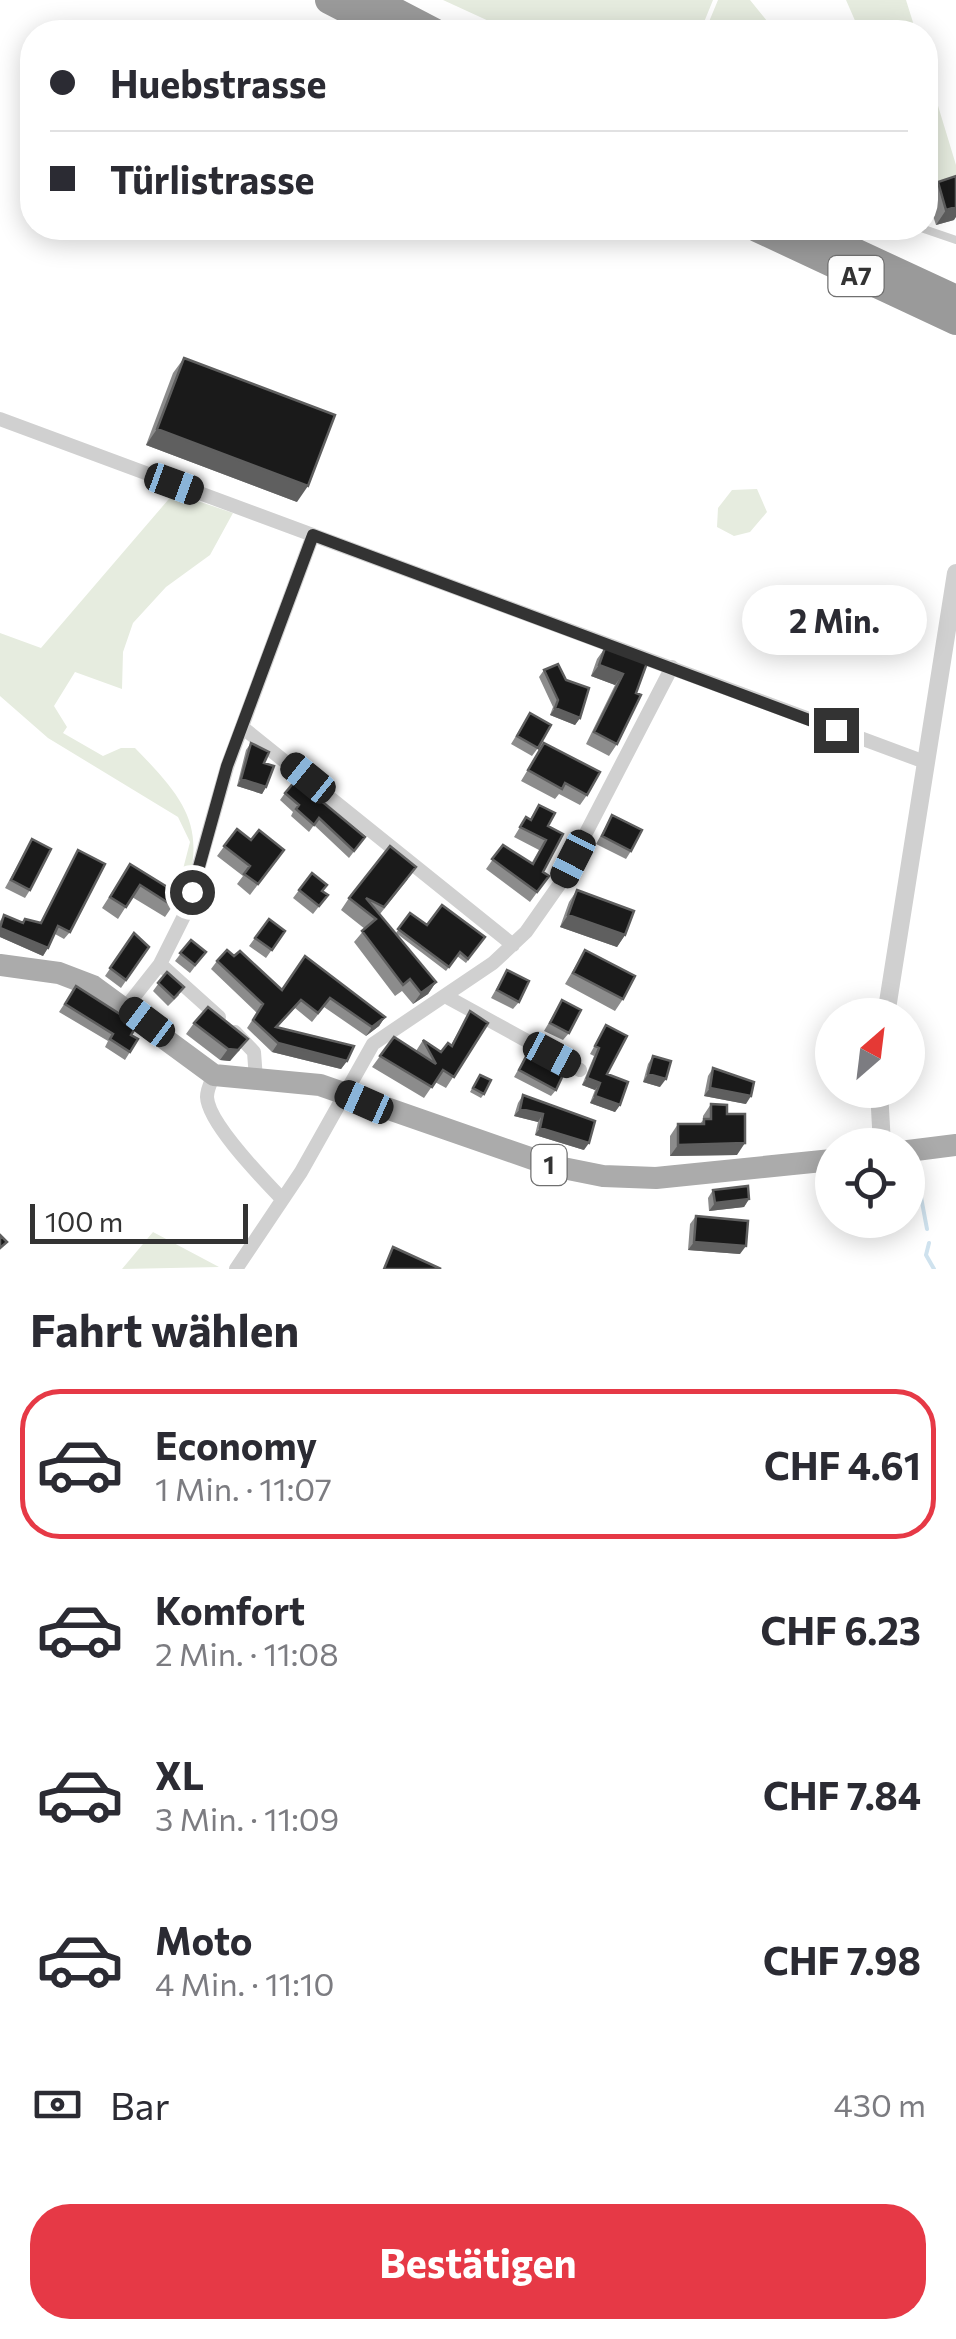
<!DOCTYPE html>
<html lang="de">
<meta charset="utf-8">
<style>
:root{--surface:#fff;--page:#f7f7f7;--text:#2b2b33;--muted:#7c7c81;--line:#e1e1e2;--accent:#e63946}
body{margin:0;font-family:Commissioner,sans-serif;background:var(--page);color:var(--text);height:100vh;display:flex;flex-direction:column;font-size:38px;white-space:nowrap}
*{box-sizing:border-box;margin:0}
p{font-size:32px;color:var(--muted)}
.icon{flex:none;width:55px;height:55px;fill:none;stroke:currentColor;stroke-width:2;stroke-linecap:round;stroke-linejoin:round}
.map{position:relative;height:1269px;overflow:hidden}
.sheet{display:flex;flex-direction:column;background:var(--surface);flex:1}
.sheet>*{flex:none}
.guide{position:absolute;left:20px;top:20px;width:918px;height:220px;border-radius:40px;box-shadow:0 5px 25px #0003;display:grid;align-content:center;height:220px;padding:0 30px;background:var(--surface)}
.needle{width:65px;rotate:28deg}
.controls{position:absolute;left:815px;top:998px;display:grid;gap:20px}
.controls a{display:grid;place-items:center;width:110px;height:110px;border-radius:50%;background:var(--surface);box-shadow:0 5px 25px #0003;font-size:50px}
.scale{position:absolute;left:30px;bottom:25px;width:218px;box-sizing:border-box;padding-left:10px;border:5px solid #333;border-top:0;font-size:28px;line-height:35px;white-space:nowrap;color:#333;-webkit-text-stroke:8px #fff;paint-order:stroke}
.end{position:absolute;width:45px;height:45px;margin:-22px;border:12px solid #333;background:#fff;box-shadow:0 0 0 5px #fff}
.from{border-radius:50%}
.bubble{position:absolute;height:70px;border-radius:35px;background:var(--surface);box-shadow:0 5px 25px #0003;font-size:32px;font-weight:700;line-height:70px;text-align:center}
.car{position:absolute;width:30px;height:60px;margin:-30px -15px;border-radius:12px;box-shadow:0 0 8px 2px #0007;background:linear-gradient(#222 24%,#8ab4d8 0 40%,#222 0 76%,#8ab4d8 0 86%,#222 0)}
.guide b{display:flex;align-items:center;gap:35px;height:95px;font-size:38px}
.guide b+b{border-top:2px solid var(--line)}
.guide i{width:25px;height:25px;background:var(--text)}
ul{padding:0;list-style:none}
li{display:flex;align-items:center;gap:30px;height:150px;margin:0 20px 15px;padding:0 10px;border:5px solid transparent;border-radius:40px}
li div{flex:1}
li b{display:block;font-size:38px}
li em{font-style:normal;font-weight:700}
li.current{border-color:var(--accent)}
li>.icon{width:90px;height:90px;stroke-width:1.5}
h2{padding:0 30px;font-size:45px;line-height:120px}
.pay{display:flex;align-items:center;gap:25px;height:110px;padding:0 30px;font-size:38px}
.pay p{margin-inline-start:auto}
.primary-button{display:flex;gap:20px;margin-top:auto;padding:20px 30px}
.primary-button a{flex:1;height:115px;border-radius:40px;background:var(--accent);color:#fff;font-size:40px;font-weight:700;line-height:115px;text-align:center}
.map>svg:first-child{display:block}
</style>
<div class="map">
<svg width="956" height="1269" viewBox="0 0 956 1269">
<rect width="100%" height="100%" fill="#fff"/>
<path fill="#e6ecdf" d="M443,0H713L700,32H513Z
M718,0H750L776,32H709L706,29Z
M846,0H906L916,32H860Z
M925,63L956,165V188L927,197Z
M757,489L767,512L750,532L734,536L717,527L718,508L732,490Z
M174,493L233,513L210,555L166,587L133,623L123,652L122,689L75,672L54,706L67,727L63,733L103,756L121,748H135C190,804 209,831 180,909L174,904L190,842L178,817L48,738L0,696V633L41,648Z
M153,1232L219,1267L122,1269Z"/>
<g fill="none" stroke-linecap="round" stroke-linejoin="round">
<path stroke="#cfe2ee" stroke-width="4" d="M908,1169L921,1197L927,1229
M929,1243L926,1255L934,1269"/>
<path stroke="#d0d0d0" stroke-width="8" d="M921,228L956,240"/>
<path stroke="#d0d0d0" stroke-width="14" d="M0,419L925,762
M242,727L513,945
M160,964L219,1017
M447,997L580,1070
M126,1007L160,964L186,912L227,767L313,535
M235,1032L254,1052L256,1079
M214,1075C211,1082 207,1089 207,1097C208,1123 263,1179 281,1198
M236,1269L301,1172L373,1044L493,963L526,932L559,885L672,667"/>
<path stroke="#d0d0d0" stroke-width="18" d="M886,1015L956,573
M879,1090L882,1145"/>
<path stroke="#ababab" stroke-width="22" d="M0,965L59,973L93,986L214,1075L320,1085L553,1166L603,1176L656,1178L832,1160
M908,1151L956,1145"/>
<path stroke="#9a9a9a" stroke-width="28" d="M329,0L391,32
M373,0L434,32
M757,228L956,321
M803,228L956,299"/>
</g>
<path fill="#8c8c8c" d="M938,182L954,220L936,225L927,197Z
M184,358L297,502L146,445L173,373Z
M605,648L647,663L617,744L609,756L586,744L615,685L591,676L597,659Z
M544,670L580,718L575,725L550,715L553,707L539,677Z
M530,713L538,748L532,756L511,744Z
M251,743L264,763L266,787L262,794L237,786L246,750Z
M544,743L587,795L580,805L559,794L555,799L521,781Z
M285,793L365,837L349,858L314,825L309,832L291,816L293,812L280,800Z
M539,805L548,826L543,872L549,876L530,902L486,869L503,845L531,864L539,850L514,837L526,817L530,819Z
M612,815L631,851L626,859L596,844Z
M237,829L251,840L284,850L250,895L237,884L243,876L217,856Z
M32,839L30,890L25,898L5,888Z
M78,850L70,932L64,939L55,934L43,956L0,937V921L4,915L22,923L25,919L40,923Z
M130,864L180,895L165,917L132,897L118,919L102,908Z
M312,873L322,891L328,895L313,914L293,898Z
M408,879L380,914L436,982L428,994L413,1004L402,991L395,996L354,942L365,929L341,910L349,898Z
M577,890L625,935L617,947L560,927L569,902Z
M410,913L427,925L485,937L466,963L457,956L446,971L396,933Z
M269,919L285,931L266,958L249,946Z
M134,933L149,947L121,988L105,976Z
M191,940L206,952L190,973L175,961Z
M585,950L623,999L615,1011L565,984Z
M234,956L282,990L305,956L385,1017L379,1026L366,1036L324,1007L312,1022L295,1008L278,1027L347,1061L341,1069L272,1052L247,1028L257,1013L211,969L217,961Z
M507,970L519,1002L513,1009L491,998Z
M167,972L179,995L168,1006L153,991Z
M76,986L138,1039L125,1060L105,1047L108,1041L59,1012Z
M562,1000L569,1033L563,1040L544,1031Z
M470,1011L488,1023L446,1088L435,1082L424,1098L372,1067L394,1037L416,1051L423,1040L441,1052L451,1045Z
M194,1023L240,1050L230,1061L220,1060L186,1034Z
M606,1025L607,1074L620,1105L615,1112L590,1103L595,1090L582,1085L594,1056L590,1054Z
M530,1049L549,1067L556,1090L551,1096L514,1077Z
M653,1056L660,1087L643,1082L648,1064Z
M713,1068L746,1104L704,1096L708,1076Z
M477,1079L484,1094L481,1098L470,1092Z
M523,1095L584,1150L535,1135L538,1122L514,1116L518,1103Z
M711,1104L727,1114L737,1155L670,1156V1136L678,1124H700L703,1120V1116Z
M713,1190L749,1199L744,1207L709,1211L708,1198Z
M696,1216L740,1254L688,1250L690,1224Z"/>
<path fill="#5f5f5f" d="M956,207V217L954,220L936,225L946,210Z
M157,429L308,486L297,502L146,445Z
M599,665L623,674L615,685L591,676Z
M555,708L580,718L575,725L550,715Z
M241,779L266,787L262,794L237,786Z
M568,915L625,935L617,947L560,927Z
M0,928L48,948L43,956L0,937Z
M436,982L428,994L413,1004L421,993Z
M385,1017L379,1026L366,1036L372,1027Z
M248,1039L230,1061L220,1060L228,1049Z
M278,1043L347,1061L341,1069L272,1052Z
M648,1074L666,1079L660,1087L643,1082Z
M587,1078L600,1083L595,1090L582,1085Z
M710,1088L751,1096L746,1104L704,1096Z
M595,1096L620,1105L615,1112L590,1103Z
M520,1109L543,1114L538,1122L514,1116Z
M540,1128L589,1143L584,1150L535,1135Z
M745,1143L737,1155L670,1156L678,1145Z
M749,1199L744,1207L709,1211L715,1203Z
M694,1242L746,1246L740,1254L688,1250Z"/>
<path fill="#1a1a1a" stroke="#5f5f5f" stroke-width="2.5" d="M956,176V207L946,210L938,182Z
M184,358L335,415L308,486L157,429Z
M605,648L647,663L636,693L641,695L617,744L594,732L623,674L599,665Z
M558,664L566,680L589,688L580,718L555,708L558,700L544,670Z
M530,713L551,725L538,748L517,736Z
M251,743L269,752L264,763L274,766L266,787L241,779Z
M544,743L600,772L587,795L565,783L562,789L528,770Z
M296,780L365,837L354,851L319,818L314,825L296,809L299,805L285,793Z
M539,805L555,813L548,826L563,834L543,872L549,876L537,892L492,859L503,845L533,864L546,840L520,827L526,817L531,820Z
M612,815L642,830L631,851L602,836Z
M237,829L251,840L259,830L284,850L258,884L244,874L250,866L224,846Z
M32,839L51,849L30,890L11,880Z
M390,846L416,867L384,907L366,898L436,982L421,993L410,979L403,985L362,931L376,919L349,898Z
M78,850L105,864L70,932L58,926L48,948L0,928L4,915L23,923L25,919L41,923Z
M130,864L180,895L173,906L140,885L126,907L110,897Z
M312,873L327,885L322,891L328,895L319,906L299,890Z
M577,890L634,911L625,935L568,915Z
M442,905L485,937L468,959L460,952L449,967L398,929L410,913L427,925Z
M269,919L285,931L272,950L255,938Z
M134,933L149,947L126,980L110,968Z
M191,940L206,952L195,965L180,953Z
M227,950L234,956L240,951L282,990L305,956L385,1017L372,1027L330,998L318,1013L301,1000L276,1027L354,1046L347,1061L278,1043L253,1020L263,1004L217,961Z
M585,950L635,976L623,999L573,973Z
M507,970L529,981L519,1002L497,990Z
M167,972L184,987L174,998L158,983Z
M76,986L137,1025L131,1035L138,1039L130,1052L110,1039L113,1034L65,1004Z
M562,1000L581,1010L569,1033L550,1023Z
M208,1007L248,1039L238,1050L228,1049L194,1023Z
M470,1011L488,1023L454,1077L443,1070L432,1087L380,1056L394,1037L436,1064L423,1040L441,1052L448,1043L452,1046Z
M606,1025L627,1036L607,1074L628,1082L620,1105L595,1096L600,1083L587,1078L599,1048L595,1046Z
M530,1049L553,1061L549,1067L563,1075L556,1090L519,1070Z
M653,1056L671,1061L666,1079L648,1074Z
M713,1068L754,1082L751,1096L710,1088Z
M480,1075L491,1080L484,1094L473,1088Z
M523,1095L595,1121L589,1143L540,1128L543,1114L520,1109Z
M711,1104L727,1105V1114H745V1143L678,1145V1124H704V1119H711Z
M748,1186L749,1199L715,1203L713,1190Z
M696,1216L748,1221L746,1246L694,1242Z
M0,1235L7,1242L0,1248Z
M393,1247L441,1269H384Z"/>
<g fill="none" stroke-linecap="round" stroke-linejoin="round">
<path stroke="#333" stroke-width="12" d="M192,892L227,766L313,535L836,730"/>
</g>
<g text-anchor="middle" stroke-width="10" stroke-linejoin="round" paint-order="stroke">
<g fill="#fff" stroke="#707070" stroke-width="2.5">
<rect x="828.5" y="256" width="55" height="40" rx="8"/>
<rect x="531.5" y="1145" width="35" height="40" rx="8"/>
</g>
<g font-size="25" font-weight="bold" fill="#333">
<text x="856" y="285">A7</text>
<text x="549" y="1174">1</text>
</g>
</g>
</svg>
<div class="controls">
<a><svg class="needle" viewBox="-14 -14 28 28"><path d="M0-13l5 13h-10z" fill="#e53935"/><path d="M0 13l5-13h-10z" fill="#7c7c81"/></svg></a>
<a><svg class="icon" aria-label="locate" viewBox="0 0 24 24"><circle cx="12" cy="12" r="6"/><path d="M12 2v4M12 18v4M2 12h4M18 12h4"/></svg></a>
</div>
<div class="scale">100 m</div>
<i class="end from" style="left:192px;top:892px"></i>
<i class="end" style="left:836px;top:730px"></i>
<div class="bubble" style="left:742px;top:585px;width:185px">2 Min.</div>
<i class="car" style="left:174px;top:484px;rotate:110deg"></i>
<i class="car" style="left:308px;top:778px;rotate:309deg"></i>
<i class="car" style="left:573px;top:859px;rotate:207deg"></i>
<i class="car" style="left:147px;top:1022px;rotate:307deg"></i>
<i class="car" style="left:552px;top:1055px;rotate:118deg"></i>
<i class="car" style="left:364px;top:1102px;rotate:294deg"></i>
<div class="guide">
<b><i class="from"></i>Huebstrasse</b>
<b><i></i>Türlistrasse</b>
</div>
</div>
<section class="sheet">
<h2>Fahrt wählen</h2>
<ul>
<li class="current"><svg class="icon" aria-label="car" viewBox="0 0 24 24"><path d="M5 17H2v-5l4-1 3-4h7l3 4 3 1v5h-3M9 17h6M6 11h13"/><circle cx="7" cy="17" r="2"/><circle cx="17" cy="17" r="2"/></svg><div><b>Economy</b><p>1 Min. · 11:07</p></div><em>CHF 4.61</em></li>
<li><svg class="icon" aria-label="car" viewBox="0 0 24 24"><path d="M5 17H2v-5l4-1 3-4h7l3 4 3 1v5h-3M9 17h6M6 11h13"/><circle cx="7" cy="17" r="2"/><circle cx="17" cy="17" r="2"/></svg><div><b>Komfort</b><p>2 Min. · 11:08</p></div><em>CHF 6.23</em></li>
<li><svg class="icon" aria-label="car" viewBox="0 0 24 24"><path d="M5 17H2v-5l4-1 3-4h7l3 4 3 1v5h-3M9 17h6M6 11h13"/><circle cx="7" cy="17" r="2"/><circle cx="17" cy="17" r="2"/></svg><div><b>XL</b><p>3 Min. · 11:09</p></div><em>CHF 7.84</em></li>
<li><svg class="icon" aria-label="car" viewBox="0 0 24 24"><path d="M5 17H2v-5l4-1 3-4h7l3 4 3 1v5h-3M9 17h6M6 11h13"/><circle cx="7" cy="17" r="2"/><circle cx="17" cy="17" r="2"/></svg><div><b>Moto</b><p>4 Min. · 11:10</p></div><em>CHF 7.98</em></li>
</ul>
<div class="pay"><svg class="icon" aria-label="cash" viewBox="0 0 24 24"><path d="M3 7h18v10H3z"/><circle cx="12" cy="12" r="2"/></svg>Bar<p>430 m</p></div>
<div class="primary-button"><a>Bestätigen</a></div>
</section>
